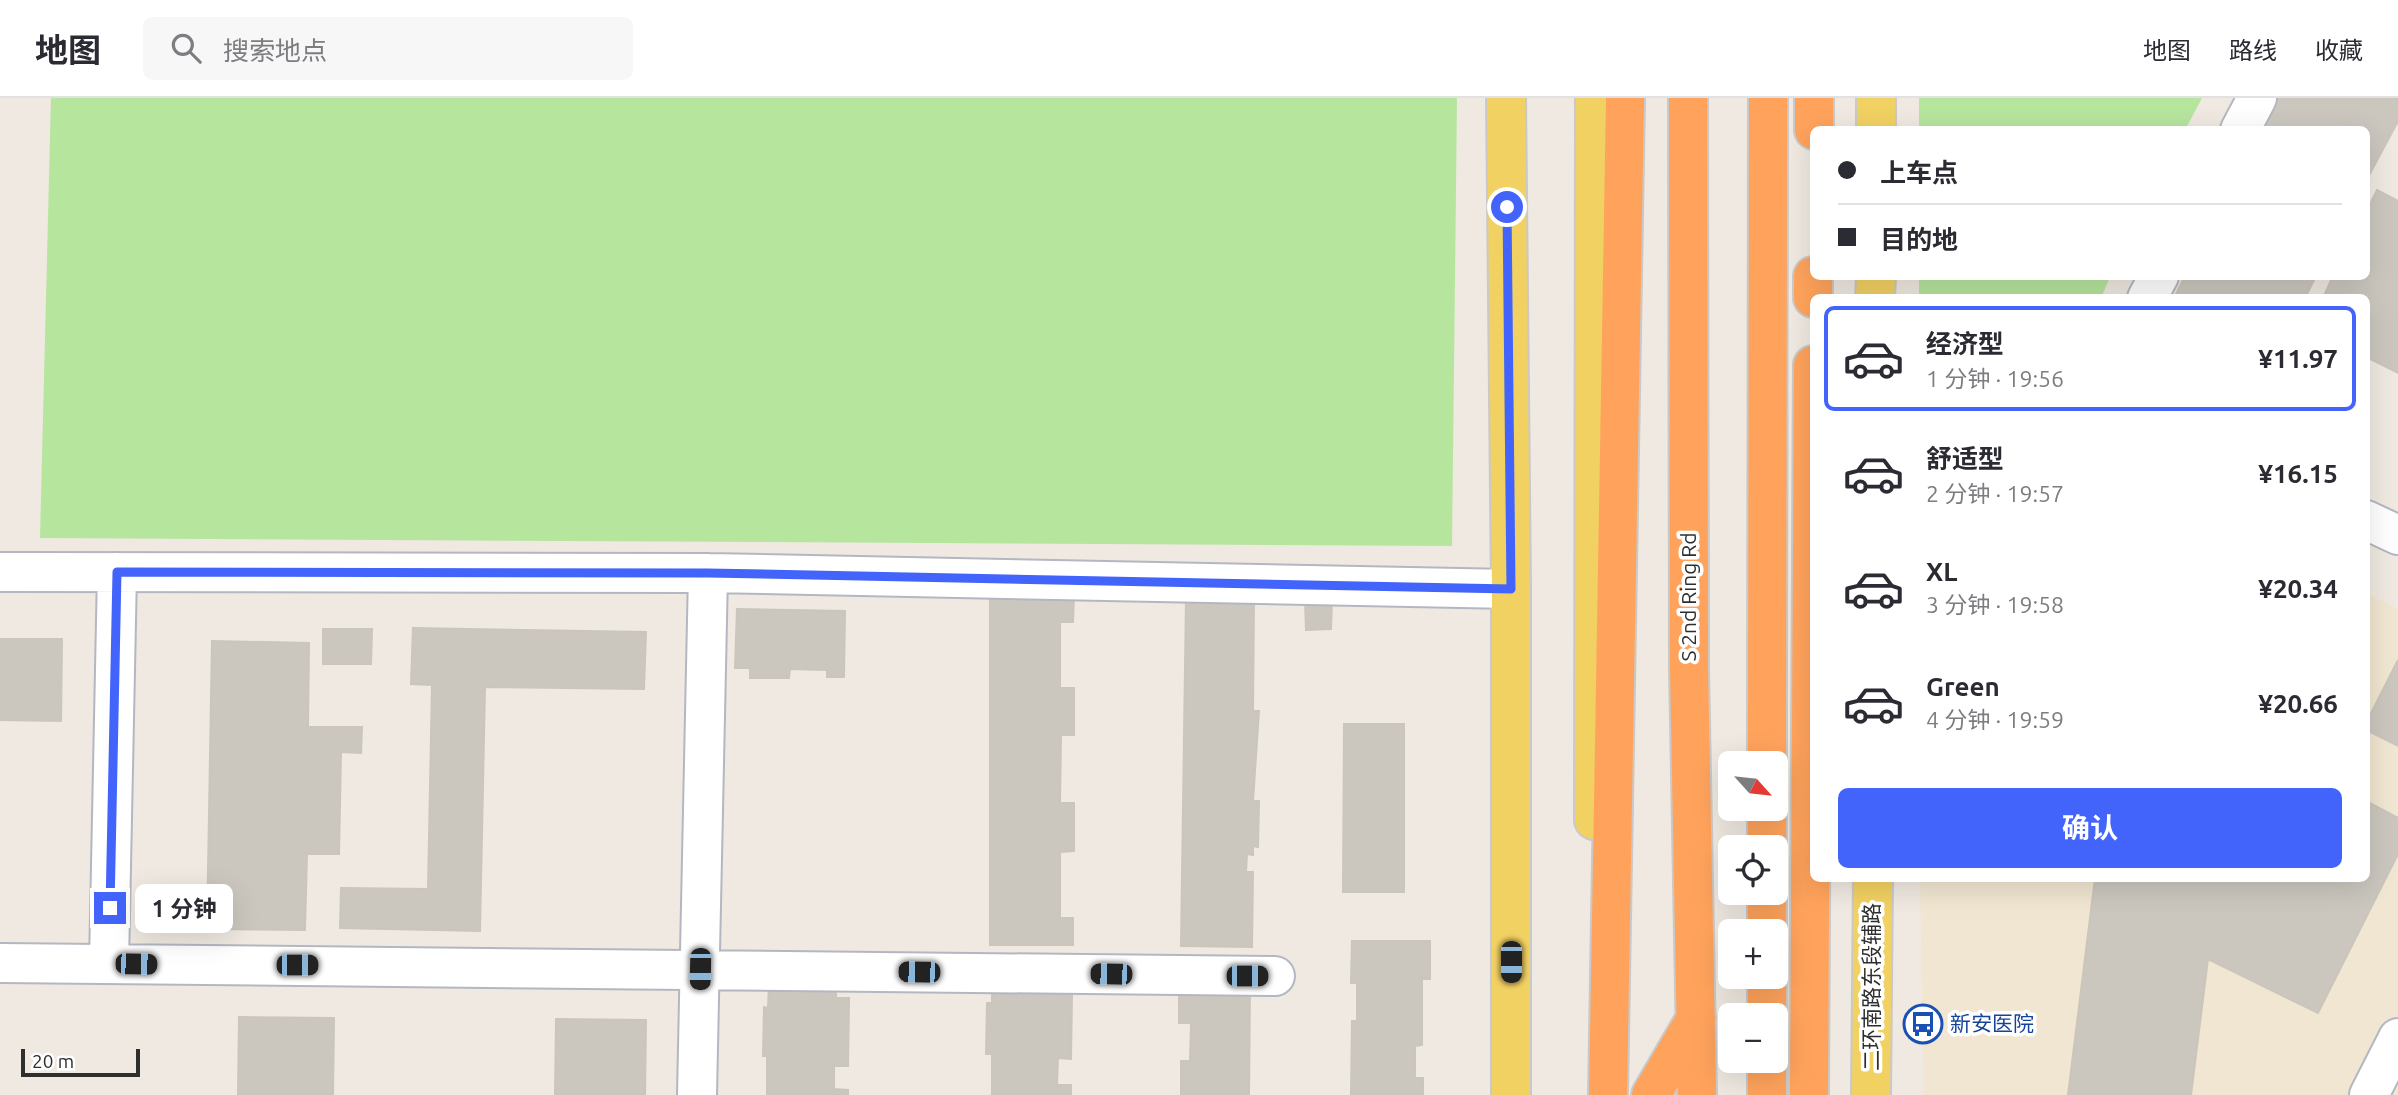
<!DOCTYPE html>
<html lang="zh">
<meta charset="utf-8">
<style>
:root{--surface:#fff;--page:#f7f7f7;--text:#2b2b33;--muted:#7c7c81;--line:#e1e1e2;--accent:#4264fb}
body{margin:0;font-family:Ubuntu,"Noto Sans SC",sans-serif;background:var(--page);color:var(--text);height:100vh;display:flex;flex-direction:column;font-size:26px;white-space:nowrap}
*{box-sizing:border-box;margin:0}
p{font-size:23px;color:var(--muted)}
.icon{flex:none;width:38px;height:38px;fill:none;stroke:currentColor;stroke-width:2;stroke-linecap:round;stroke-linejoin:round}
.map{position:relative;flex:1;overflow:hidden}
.side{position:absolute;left:1810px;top:196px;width:560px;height:588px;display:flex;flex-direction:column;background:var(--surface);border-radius:10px;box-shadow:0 7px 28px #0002}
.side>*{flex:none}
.banner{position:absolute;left:1810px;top:28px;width:560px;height:154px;border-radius:10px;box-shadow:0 7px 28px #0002;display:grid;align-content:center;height:154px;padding:0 28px;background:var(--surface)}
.needle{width:46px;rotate:117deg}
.tools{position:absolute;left:1718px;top:653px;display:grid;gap:14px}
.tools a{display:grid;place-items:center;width:70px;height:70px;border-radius:10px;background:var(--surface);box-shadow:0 7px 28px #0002;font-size:35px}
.scale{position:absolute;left:21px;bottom:18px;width:119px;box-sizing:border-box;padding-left:7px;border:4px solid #2e2e2e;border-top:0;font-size:19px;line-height:24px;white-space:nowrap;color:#2e2e2e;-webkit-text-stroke:5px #fff;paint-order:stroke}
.end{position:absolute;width:32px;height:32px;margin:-16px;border:9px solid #4264fb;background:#fff;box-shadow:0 0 0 4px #fff}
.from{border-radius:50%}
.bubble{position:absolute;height:49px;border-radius:10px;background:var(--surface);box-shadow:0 7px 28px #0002;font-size:23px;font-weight:700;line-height:49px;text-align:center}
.car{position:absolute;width:21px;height:42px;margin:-21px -10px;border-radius:9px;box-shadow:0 0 5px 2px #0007;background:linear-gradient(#222 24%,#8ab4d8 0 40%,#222 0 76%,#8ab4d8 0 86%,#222 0)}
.banner b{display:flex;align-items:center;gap:24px;height:66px;font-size:26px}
.banner b+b{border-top:2px solid var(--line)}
.banner i{width:18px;height:18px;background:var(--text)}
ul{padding:12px 0 0;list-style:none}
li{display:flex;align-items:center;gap:21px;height:105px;margin:0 14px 10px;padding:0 14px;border:4px solid transparent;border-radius:10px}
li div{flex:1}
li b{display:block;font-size:26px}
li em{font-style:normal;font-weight:700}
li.selected{border-color:var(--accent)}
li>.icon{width:63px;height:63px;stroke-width:1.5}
.cta{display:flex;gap:14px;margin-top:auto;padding:14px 28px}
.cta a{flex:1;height:80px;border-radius:10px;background:var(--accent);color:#fff;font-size:28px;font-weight:700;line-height:80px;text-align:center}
header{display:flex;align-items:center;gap:42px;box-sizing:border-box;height:98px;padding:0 35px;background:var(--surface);border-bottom:2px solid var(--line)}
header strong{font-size:33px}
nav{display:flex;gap:38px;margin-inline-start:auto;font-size:24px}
.search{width:490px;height:63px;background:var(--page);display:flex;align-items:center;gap:18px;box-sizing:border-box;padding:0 24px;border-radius:10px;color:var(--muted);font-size:26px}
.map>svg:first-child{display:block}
</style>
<header>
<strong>地图</strong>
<div class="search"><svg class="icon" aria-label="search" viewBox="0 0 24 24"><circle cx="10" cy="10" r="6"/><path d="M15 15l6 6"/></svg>搜索地点</div>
<nav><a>地图</a><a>路线</a><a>收藏</a></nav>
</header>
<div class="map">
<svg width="2398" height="997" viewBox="0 0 2398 997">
<rect width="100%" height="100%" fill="#efe9e1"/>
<path fill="#f0e6d1" d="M2366,495L2398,511V997H1924L1920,781L2366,780Z"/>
<path fill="#b6e59e" d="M51,0H1457L1452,448L40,440Z
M1919,0H2202L2185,32L1919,31Z
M1919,179V178L2110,179L2101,200L1919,199Z"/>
<path fill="#cbc7bf" stroke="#cbc5ba" stroke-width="2" d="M2278,0H2398V23L2366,83V32H2262Z
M2377,92L2398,103V275L2366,259V200H2323L2333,178H2366V114Z
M2185,178H2316L2305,200H2174Z
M990,496L1074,497L1073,524H1060V590H1074V637H1061L1060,705H1074V753L1060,754V820H1073V847H990Z
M1186,500H1254L1253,613H1259L1253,703H1259L1258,749L1253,748V757L1247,756L1246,774H1253L1252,849L1181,848Z
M1305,502H1332L1331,531L1306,532Z
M737,511L845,513L844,579H827V572L790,571L789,580H750V570H735Z
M413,530L646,534L644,591L485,589L480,833L340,830L341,790L428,791L432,587L411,586Z
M323,531H372L371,566H323Z
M0,541H62L61,623L0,622Z
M212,543L309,545L308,629H362L361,655L341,654L339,756H307L305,832L207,831Z
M2398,562V648L2366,632V625Z
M1344,626H1404V794H1343Z
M2366,703L2398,720V756L2318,915L2208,861L2191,997H2068L2095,780H2366Z
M1352,843H1430V881H1422V947L1415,948V980H1423V997H1351L1352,923H1357V885H1351Z
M992,880L1072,895L1071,961L1058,960L1057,987H1071V997H992V956H986L987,905H992Z
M769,885H836V900H849L848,968H834V991L848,992V997H767V958H763L764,909L768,910Z
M1179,886H1250L1249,997H1181V963H1190L1191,925H1179Z
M239,919L334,920L333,997H238Z
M556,921L646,922L645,997H555Z"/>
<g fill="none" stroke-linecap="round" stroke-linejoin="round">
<defs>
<path id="minor" d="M2240,32L2257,0
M2147,200L2159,178
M2366,422L2398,437
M0,474L708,475L1511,491
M0,865L1275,878
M109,866L117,474
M697,997L708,475
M2369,997L2398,940"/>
<path id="major" d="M1506,0L1511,491V997
M1876,32V0
M1875,200L1876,178
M1594,722L1595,0
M1871,997L1873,780"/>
<path id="highway" d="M1688,0L1689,570L1697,997
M1814,32V0
M1813,200V178
M1767,665L1768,0
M1767,749V710
M1767,833V794
M1767,917V878
M1608,997L1625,0
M1651,997L1696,920
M1767,997V962
M1809,997L1813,267"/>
</defs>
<use href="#minor" stroke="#b4b7c1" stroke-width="42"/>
<use href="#major" stroke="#c9c9c9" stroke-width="42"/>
<use href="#highway" stroke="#c9c9c9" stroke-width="42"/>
<use href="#minor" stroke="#fff" stroke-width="38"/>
<use href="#major" stroke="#f2d163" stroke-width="38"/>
<use href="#highway" stroke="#ffa35c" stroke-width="38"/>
</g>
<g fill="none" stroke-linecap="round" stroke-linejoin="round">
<path stroke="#4264fb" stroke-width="9" d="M110,810L117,474L708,475L1511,491L1507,109"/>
</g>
<defs>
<symbol id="bus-ring" viewBox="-11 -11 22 22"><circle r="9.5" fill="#fff" stroke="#1a4fb4" stroke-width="1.5"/><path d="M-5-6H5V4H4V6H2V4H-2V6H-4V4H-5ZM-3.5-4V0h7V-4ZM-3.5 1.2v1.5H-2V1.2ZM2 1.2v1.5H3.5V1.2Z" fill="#1a4fb4"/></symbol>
</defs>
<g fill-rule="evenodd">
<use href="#bus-ring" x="1901" y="904" width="44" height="44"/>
</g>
<g text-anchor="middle" stroke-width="7" stroke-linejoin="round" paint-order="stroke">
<g font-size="21" fill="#2e2e2e" stroke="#fff">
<text transform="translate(1689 499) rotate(-90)" y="7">S 2nd Ring Rd</text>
<text transform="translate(1872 889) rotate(-90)" y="7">二环南路东段辅路</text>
</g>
<g font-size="21" fill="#164399" stroke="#fff" text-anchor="start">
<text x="1950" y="933">新安医院</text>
</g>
</g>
</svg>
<div class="tools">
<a><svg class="needle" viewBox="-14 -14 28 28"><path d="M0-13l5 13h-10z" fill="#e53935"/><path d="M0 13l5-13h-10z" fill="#7c7c81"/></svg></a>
<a><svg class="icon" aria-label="locate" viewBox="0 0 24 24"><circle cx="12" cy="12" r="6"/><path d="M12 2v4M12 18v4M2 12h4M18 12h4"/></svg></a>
<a>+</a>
<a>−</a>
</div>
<div class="scale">20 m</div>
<i class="end from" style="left:1507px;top:109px"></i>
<i class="end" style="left:110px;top:810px"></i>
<div class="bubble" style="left:135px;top:786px;width:98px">1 分钟</div>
<i class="car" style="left:1511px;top:864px;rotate:180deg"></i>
<i class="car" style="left:136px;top:866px;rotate:91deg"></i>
<i class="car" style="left:297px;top:867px;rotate:90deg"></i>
<i class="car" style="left:700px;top:871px;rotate:181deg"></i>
<i class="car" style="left:919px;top:874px;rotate:271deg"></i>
<i class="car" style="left:1111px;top:876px;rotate:271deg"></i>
<i class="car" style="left:1247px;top:878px;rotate:90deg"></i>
<div class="banner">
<b><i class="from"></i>上车点</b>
<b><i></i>目的地</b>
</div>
<section class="side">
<ul>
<li class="selected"><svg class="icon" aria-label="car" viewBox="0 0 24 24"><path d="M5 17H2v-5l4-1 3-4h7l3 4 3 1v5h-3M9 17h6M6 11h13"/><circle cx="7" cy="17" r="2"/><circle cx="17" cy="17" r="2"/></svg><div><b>经济型</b><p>1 分钟 · 19:56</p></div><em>¥11.97</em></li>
<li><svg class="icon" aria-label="car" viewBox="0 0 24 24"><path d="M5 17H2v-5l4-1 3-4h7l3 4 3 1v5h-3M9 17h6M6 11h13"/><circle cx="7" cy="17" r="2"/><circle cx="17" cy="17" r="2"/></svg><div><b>舒适型</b><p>2 分钟 · 19:57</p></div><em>¥16.15</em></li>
<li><svg class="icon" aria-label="car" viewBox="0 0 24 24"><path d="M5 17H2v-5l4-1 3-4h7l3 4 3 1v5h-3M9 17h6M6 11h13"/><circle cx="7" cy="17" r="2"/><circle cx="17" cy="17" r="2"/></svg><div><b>XL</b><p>3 分钟 · 19:58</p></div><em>¥20.34</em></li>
<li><svg class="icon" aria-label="car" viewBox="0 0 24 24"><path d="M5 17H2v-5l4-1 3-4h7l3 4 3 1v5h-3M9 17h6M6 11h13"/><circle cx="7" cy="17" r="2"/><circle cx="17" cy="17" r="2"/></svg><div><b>Green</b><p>4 分钟 · 19:59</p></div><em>¥20.66</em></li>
</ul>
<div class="cta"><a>确认</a></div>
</section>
</div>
